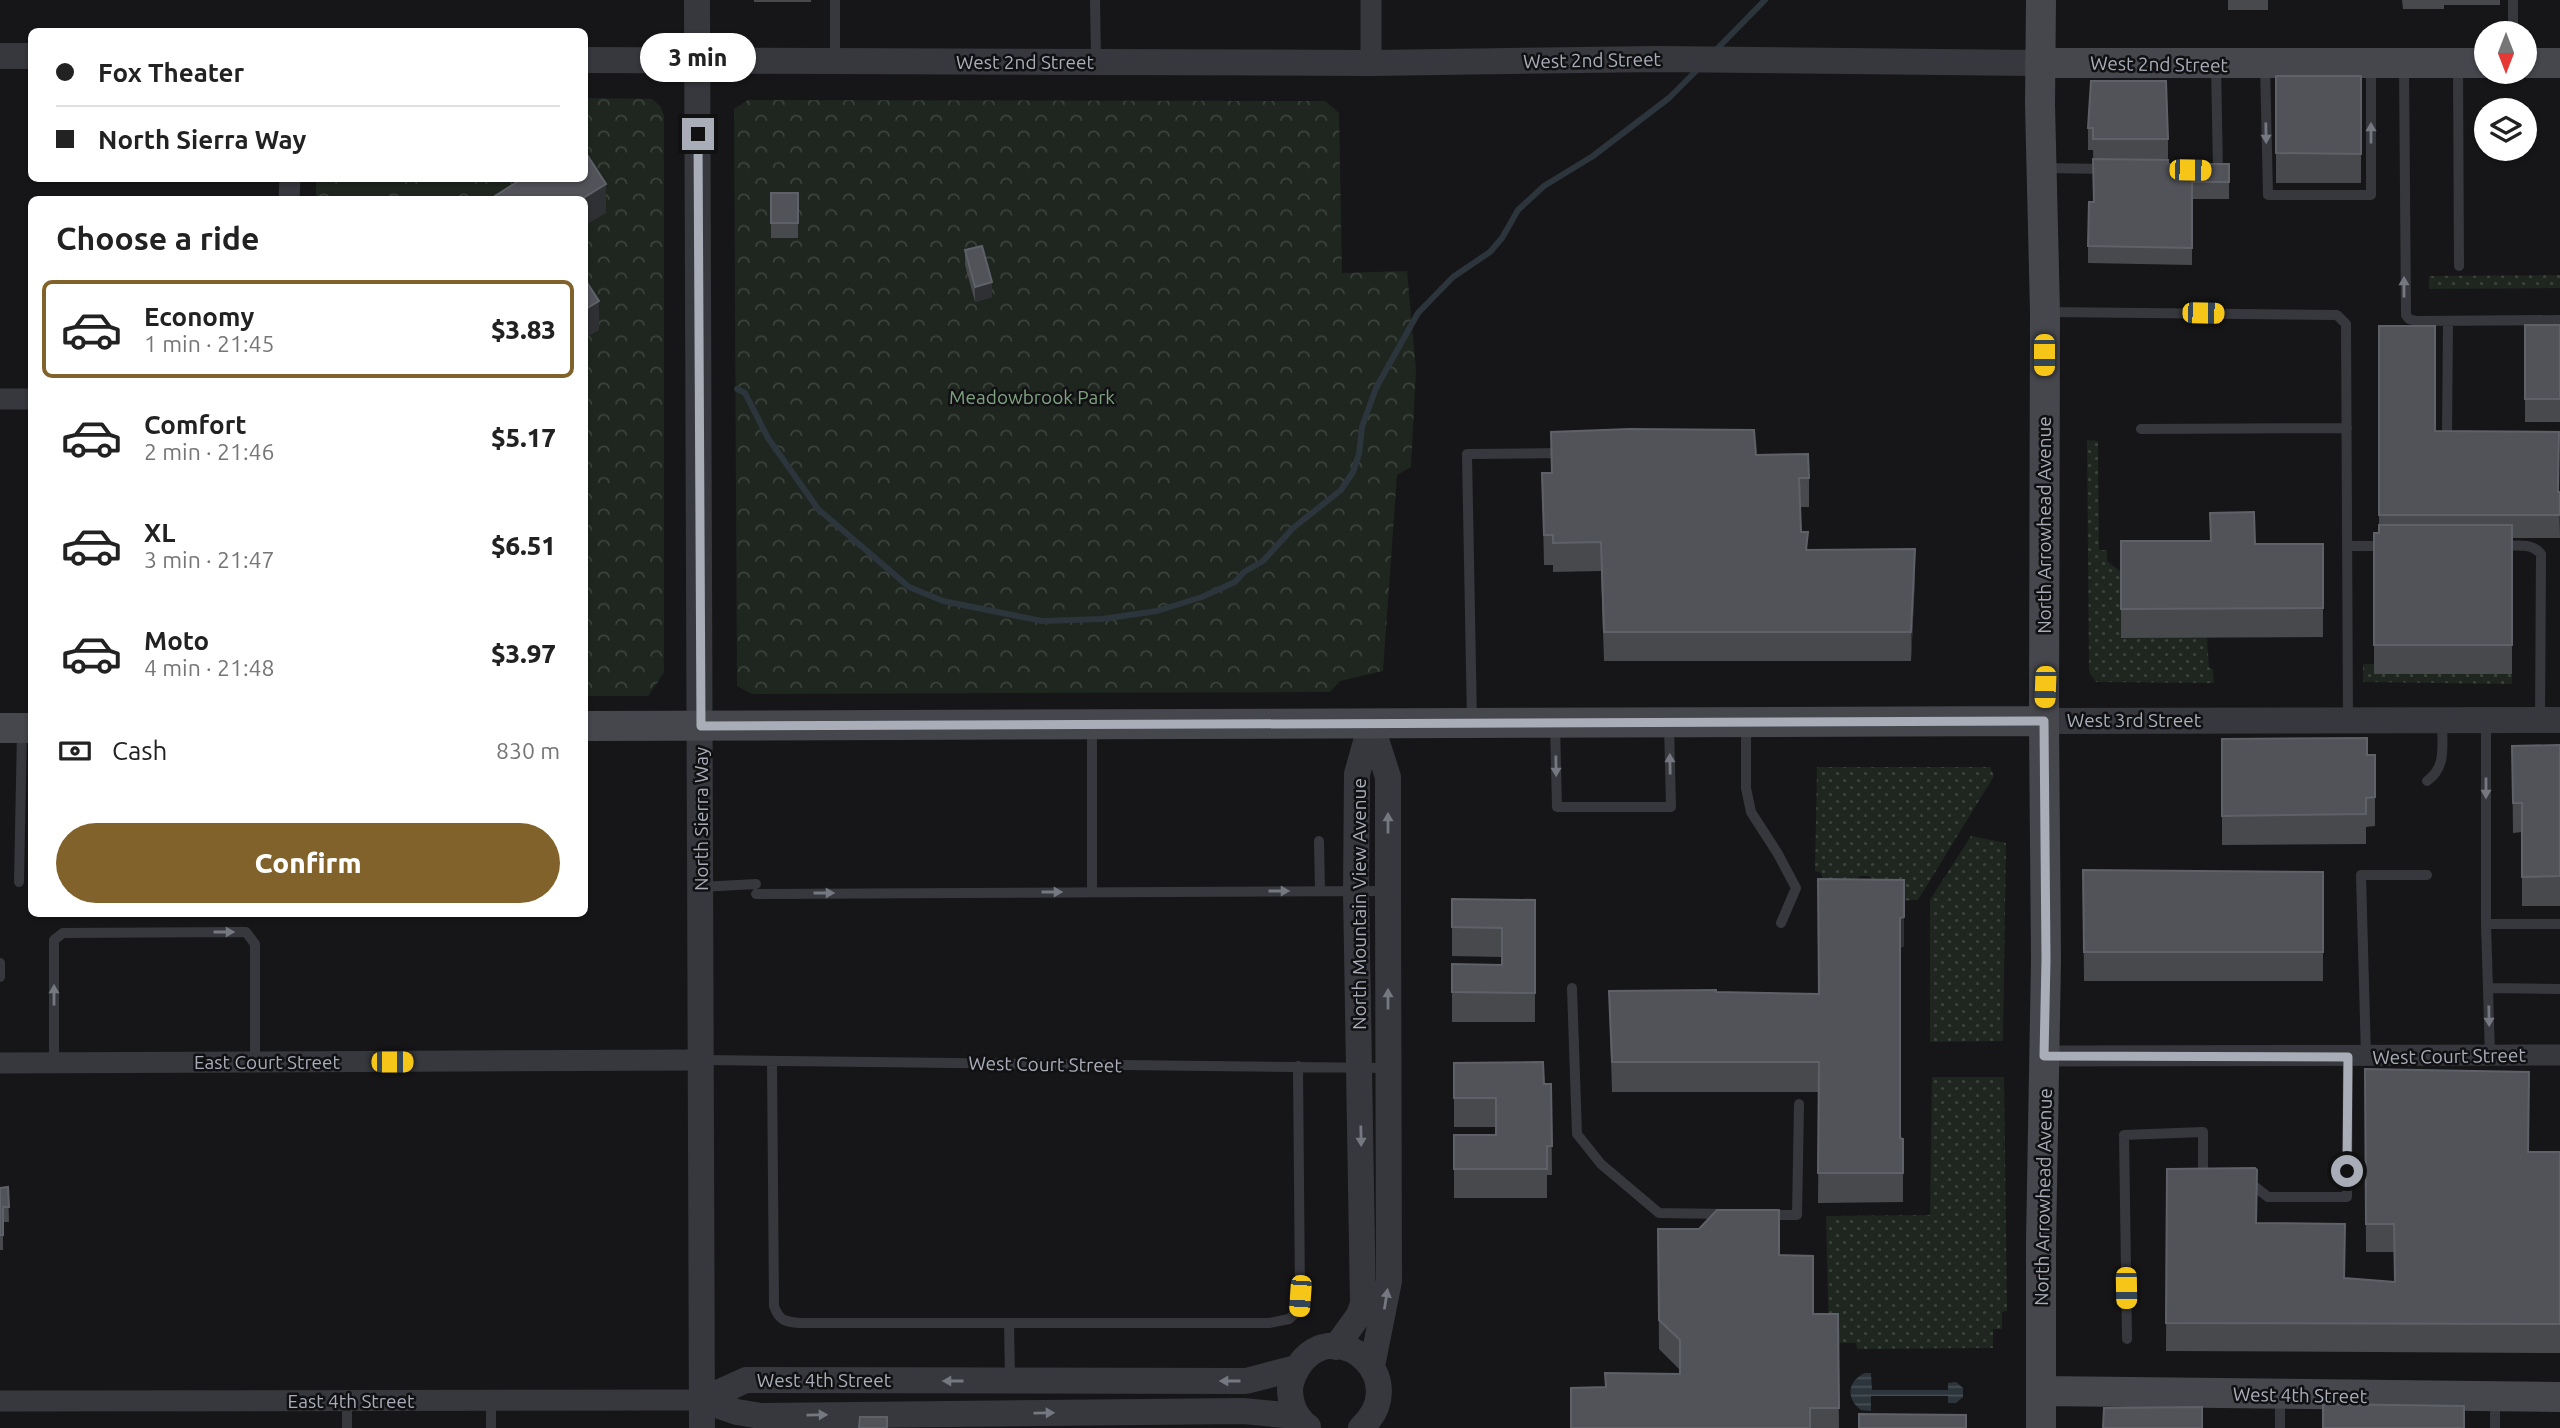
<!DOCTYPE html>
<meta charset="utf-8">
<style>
:root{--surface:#fff;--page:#f2f2f2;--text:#222;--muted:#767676;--line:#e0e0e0;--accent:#80622a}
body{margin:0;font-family:Ubuntu,sans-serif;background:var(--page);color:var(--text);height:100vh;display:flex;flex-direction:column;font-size:26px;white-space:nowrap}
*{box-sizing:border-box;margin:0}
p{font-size:23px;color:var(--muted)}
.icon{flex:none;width:38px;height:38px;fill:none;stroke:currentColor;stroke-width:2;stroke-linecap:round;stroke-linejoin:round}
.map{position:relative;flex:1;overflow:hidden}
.drawer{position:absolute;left:28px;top:196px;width:560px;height:721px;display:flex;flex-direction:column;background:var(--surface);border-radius:10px;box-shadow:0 2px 5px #0004}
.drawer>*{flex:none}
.banner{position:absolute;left:28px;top:28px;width:560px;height:154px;border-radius:10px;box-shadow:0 2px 5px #0004;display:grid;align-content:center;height:154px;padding:0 28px;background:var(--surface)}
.needle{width:46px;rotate:180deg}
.fabs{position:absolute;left:2474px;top:21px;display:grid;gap:14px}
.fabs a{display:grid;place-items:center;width:63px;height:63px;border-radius:50%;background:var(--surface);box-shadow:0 2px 5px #0004;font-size:35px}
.end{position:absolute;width:32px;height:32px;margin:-16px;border:9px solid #a8adb8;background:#111;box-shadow:0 0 0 4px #111}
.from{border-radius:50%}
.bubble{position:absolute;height:49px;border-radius:24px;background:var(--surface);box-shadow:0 2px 5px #0004;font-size:23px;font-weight:800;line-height:49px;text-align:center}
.car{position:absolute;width:21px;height:42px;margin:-21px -10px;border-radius:9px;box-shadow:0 0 5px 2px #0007;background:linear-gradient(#f5c518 24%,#345 0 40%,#f5c518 0 76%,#345 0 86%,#f5c518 0)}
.banner b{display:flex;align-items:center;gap:24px;height:66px;font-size:26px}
.banner b+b{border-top:2px solid var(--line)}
.banner i{width:18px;height:18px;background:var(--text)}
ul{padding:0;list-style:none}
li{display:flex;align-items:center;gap:21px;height:98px;margin:0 14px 10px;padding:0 14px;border:4px solid transparent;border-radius:10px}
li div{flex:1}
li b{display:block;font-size:26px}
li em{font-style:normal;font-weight:800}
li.on{border-color:var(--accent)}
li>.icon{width:63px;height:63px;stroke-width:1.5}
h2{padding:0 28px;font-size:32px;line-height:84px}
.pay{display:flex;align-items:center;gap:18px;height:77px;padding:0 28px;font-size:26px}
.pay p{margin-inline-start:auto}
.primary-button{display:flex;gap:14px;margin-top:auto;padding:14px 28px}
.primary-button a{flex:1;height:80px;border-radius:42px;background:var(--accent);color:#fff;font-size:28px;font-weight:800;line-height:80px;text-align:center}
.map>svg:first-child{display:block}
</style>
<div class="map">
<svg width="2560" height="1428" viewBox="0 0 2560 1428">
<defs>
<pattern id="grass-dots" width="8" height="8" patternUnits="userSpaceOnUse" patternTransform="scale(1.75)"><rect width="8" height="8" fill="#1e261f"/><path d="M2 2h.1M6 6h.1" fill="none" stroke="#3c433d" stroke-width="1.8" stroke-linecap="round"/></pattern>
<pattern id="park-crowns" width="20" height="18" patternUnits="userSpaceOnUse" patternTransform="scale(1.75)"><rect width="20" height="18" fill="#1e261f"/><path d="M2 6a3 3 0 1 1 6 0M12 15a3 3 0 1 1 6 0" fill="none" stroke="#3c433d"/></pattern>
<pattern id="water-rules" width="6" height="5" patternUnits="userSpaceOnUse" patternTransform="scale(1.75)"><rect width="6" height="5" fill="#2c353c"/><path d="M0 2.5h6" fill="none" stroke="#485056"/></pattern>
</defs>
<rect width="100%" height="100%" fill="#161618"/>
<path fill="url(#grass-dots)" d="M2560,275V288L2429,289V276Z
M2087,440L2098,441L2099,550H2107V561L2207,638L2209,668L2213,669L2214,683L2096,682L2089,672Z
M2363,664H2374V674H2512V684L2363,682Z
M1817,767H1990L1994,776L1918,900L1891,901L1879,882L1868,876H1861L1848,882L1824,883L1821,873L1815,871Z
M1971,836L2006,843L2003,1041L1930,1042V900Z
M1932,1077H2004L2007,1311L2002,1312V1329H1993V1348L1857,1349L1856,1343H1829L1826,1216L1930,1215Z"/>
<path fill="url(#park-crowns)" d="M585,98L652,99L660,106L664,115V673L648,696H585L584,200L316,199V179L584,178Z
M748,100L1325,101L1339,113L1342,273L1407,271L1416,370L1411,467L1397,475L1383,671L1340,681L1330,692L752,694L737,686L734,109Z"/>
<path fill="#1e261f" d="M344,179H386V196H344Z
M422,179H458V199H422Z"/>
<path fill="url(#water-rules)" d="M1865,1373H1871L1872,1390H1948V1383L1956,1382L1963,1388V1397L1956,1403H1948V1396H1871V1411L1861,1410C1846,1399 1847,1381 1865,1373Z"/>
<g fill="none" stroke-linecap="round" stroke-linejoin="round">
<path stroke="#2c353c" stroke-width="6" d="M1715,51L1765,0
M737,389L745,393L768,438L818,509L909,587L943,601L1042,621L1102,619L1157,611L1202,597L1235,582L1244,572L1263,561L1293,528L1341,490L1353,472L1359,454L1362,427L1376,388L1418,313L1453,277L1490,252L1502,238L1518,210L1544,186L1593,156L1669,98L1700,67"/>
<path stroke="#37383d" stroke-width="10" d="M835,0V59
M1095,0L1096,60
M2513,0V33
M2265,64L2268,195H2371V64
M2404,65L2406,315L2409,319L2416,321L2560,320
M2458,66L2459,266
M2043,168L2107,169
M2211,170H2218L2216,65
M2047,312L2337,315L2346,324L2348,719
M2448,321L2447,435L2450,439L2456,441
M2141,429L2347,428
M2347,546H2387
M2501,546C2514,546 2532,542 2541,554L2540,719
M2486,720V924
M1472,722L1467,454L1565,453
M1555,724L1557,807H1671L1669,724
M1746,724V788L1751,812L1778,854L1796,888L1781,923
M2427,781C2447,767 2442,745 2442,722
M1319,841L1320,891
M19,882L22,731
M701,887L756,884
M1092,891V726
M756,894L1387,891
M0,963V977
M1572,988L1577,1134L1601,1164L1659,1213L1726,1214
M2489,988L2560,989
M2490,1055L2486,924H2560
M2366,1057L2361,875H2427
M701,1060L1388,1068
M772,1061L774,1306C779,1321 786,1322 800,1323H1269L1289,1319L1299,1310L1300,1296L1298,1066
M54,1063V940L63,933L246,932L255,944V1062
M2245,1186H2254L2268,1197H2347L2348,1057
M1767,1215H1797L1799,1104
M1009,1323L1010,1380
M2127,1339L2124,1135L2203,1132V1182
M2495,1399V1428
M347,1401V1428
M491,1401V1428
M2280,1428V1397"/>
<path stroke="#37383d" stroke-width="21" d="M1371,0V63
M289,200L290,178
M0,399H32
M2044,1056L2560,1055
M0,1063L701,1060
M0,1401L702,1400"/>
<path stroke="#37383d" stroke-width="26" d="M697,0L702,1428
M0,56H32
M584,60L1371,63L1658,59L2040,63
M2044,721L2560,720
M1371,724L1388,777V891L1389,1281L1372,1366
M1336,1347L1359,1315L1363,1304L1356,891L1357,774L1371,724
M702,1400L737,1412L761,1416L1243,1411L1285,1415L1300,1419
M702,1400L746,1380L1246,1381L1296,1368
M1308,1427C1296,1418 1290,1404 1290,1389C1291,1377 1296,1369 1303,1360C1342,1317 1412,1381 1361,1428"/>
<path stroke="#45474d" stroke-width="30" d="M2040,63H2487
M2525,63H2560
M584,726L2044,721
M0,728H32
M2041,1391L2560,1397
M2041,1428V1243L2046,960L2044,724L2045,312L2040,104L2041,0"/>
</g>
<path fill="#47494d" d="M754,0H811V2H754Z
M2228,0H2268V10H2228Z
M2402,0H2500V5H2444V9H2403Z
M2276,76H2361V183H2276Z
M2091,81L2168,139V164H2229V199H2192V265L2088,263V246L2094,202L2093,150H2088V128Z
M771,193H798V238H771Z
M965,250L992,297L975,302L965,265Z
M2525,325H2560V422H2525Z
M2379,326L2435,431L2559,492L2560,538H2512V674H2374V533H2379Z
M1551,432L1756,455L1809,478V507H1800L1801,532L1808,550L1915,578L1911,661H1604L1601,571L1553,572V565H1544L1542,473H1552Z
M2121,541L2255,544H2323V637L2121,638Z
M2222,739L2375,755V826L2366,827V844L2222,845Z
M2560,745V906H2522V832L2513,833L2512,746Z
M2083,870L2323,872V981H2084Z
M1818,879L1904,946L1900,948V1138L1903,1139V1202L1818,1203L1819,1092H1612L1609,991L1819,994Z
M1452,899L1535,900V1022H1452V964L1502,965V957L1452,956Z
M1454,1063L1544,1084H1551L1552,1175H1547V1198H1454V1135H1496V1127H1454Z
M2365,1069L2529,1152H2560V1353L2166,1351L2167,1169L2257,1223L2344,1278L2395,1282L2394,1252H2366Z
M8,1187L9,1222H3V1250H0V1188Z
M1658,1229L1779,1255L1813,1314H1838L1839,1428H1571L1605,1387V1373L1680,1374V1370L1659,1349Z"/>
<path fill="#2f3033" d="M606,184V213L584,226V200H580Z
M992,282V297L975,302V287Z
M599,301V330L584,339V310Z
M1915,549V578L1911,661V632Z
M1904,917V946L1900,948V918Z"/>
<path fill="#525359" stroke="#5f6168" stroke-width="2" d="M2276,76H2361V154L2276,153Z
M2091,81H2166L2168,139H2093V128H2088Z
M584,150L606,184L580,200H489L523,178H584Z
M2093,159L2168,160V164H2229V182H2192V248L2088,246L2089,202H2094Z
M771,193H798V223H771Z
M982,246L992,282L975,287L965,250Z
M584,278L599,301L584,310Z
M2525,325H2560V399H2525Z
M2379,326H2435V431L2559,432L2558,492H2560V515H2379Z
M1630,429L1754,430L1756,455L1808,454L1809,478H1799L1801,532H1808L1806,550L1915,549L1911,632H1604L1601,542L1553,543V535H1544L1542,473H1552L1551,432Z
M2254,512L2255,544H2323V608L2121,609V541H2211L2210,513Z
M2379,525H2512V645H2374V533H2379Z
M2367,738V755H2375V797L2366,798V814L2222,816V739Z
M2560,745V876L2522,877V803H2513L2512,746Z
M2083,870L2323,872V952H2084Z
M1818,879L1904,880V917L1900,918V1138L1903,1139V1173H1818L1819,1062H1612L1609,991L1716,990V992L1819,994Z
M1452,899L1535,900V993L1452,992V964L1502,965V928L1452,927Z
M1543,1062L1544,1084H1551L1552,1146H1547V1169H1454V1135H1496V1098H1454V1063Z
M2365,1069L2529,1072L2528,1152H2560V1324L2166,1323L2167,1169L2255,1168L2257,1170L2256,1223L2345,1224L2344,1278L2395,1282L2394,1224H2366Z
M8,1187L9,1207H3V1235H0V1188Z
M1717,1210H1779V1255L1813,1256V1314H1838L1839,1408H1810V1428H1571V1388L1606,1387L1605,1373L1680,1374V1340L1659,1320L1658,1229H1699Z
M2323,1404L2464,1406V1428H2323Z
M2202,1407V1428H2103L2104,1408Z
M1859,1414L1966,1415V1428H1859Z
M860,1417H887V1428H859Z"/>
<defs><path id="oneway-solid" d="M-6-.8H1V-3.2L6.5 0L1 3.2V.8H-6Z" transform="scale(1.75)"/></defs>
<g fill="#757881">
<use href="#oneway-solid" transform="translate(2266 133) rotate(89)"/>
<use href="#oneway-solid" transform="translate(2371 133) rotate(-90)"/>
<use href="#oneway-solid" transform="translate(2404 287) rotate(-90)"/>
<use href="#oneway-solid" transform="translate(1670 764) rotate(-91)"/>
<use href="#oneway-solid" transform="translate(1556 766) rotate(89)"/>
<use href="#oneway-solid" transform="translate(2486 788) rotate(90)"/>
<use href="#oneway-solid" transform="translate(1388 823) rotate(-90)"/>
<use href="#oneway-solid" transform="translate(1279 891)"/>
<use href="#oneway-solid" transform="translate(1052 892)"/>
<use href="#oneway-solid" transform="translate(824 893)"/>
<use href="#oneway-solid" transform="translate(224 932)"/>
<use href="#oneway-solid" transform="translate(54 995) rotate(-90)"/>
<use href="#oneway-solid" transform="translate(1388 999) rotate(-90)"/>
<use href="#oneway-solid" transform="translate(2489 1016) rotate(89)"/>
<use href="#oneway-solid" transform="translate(1361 1136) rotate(89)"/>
<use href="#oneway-solid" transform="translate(1386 1299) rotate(-81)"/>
<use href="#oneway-solid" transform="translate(953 1381) rotate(-180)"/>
<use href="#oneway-solid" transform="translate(1230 1381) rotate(-180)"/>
<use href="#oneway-solid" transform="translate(1044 1413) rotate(-1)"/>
<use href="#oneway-solid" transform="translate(817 1415) rotate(-1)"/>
</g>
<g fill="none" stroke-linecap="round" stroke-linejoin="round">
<path stroke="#a8adb8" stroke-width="9" d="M698,134L701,726L2044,721L2046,960L2044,1056L2348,1057L2347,1171"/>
</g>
<g text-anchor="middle" stroke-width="5" stroke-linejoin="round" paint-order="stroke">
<g font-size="19" fill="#a8adb8" stroke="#111113">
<text transform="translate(1592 60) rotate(-1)" y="7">West 2nd Street</text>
<text x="1025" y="69">West 2nd Street</text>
<text transform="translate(2159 64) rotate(1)" y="7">West 2nd Street</text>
<text transform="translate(2044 525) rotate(-90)" y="7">North Arrowhead Avenue</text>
<text x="2134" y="727">West 3rd Street</text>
<text transform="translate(701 819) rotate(-90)" y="7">North Sierra Way</text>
<text transform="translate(1359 904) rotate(-90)" y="7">North Mountain View Avenue</text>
<text transform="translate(2449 1056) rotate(-1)" y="7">West Court Street</text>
<text x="267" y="1069">East Court Street</text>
<text transform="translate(1045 1064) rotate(1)" y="7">West Court Street</text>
<text transform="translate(2043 1197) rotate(-89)" y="7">North Arrowhead Avenue</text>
<text x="824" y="1387">West 4th Street</text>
<text transform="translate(2300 1395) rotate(1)" y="7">West 4th Street</text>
<text x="351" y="1408">East 4th Street</text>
</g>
<g font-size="19" fill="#7fa381" stroke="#111113">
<text x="1032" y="404">Meadowbrook Park</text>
</g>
</g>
</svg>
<div class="fabs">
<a><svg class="needle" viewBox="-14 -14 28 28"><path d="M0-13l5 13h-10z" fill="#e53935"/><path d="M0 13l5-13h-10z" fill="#767676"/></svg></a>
<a><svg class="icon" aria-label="layers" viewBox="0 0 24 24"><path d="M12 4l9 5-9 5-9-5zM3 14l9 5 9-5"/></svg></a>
</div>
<i class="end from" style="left:2347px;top:1171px"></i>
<i class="end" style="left:698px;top:134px"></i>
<div class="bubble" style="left:640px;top:33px;width:116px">3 min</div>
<i class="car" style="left:2190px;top:170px;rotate:91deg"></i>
<i class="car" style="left:2203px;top:313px;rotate:91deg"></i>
<i class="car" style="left:2044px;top:355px;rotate:180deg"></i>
<i class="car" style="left:2045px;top:687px;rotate:182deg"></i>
<i class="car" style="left:392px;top:1062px;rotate:90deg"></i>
<i class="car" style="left:2126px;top:1288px;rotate:179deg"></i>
<i class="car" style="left:1300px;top:1296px;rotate:184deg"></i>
<div class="banner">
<b><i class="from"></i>Fox Theater</b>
<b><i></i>North Sierra Way</b>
</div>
<section class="drawer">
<h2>Choose a ride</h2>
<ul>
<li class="on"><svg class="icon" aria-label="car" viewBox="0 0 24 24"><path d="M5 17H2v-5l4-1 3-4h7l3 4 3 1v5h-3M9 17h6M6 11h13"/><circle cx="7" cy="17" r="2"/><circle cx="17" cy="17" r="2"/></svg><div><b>Economy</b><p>1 min · 21:45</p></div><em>$3.83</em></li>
<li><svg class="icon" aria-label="car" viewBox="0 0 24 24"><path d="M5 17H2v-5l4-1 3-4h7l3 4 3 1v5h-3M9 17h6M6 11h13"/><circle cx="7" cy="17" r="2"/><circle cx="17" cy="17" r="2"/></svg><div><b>Comfort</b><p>2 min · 21:46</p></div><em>$5.17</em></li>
<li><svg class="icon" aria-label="car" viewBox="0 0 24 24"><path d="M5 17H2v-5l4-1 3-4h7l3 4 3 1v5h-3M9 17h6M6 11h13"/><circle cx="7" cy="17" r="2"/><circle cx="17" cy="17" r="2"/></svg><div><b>XL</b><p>3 min · 21:47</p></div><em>$6.51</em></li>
<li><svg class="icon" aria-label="car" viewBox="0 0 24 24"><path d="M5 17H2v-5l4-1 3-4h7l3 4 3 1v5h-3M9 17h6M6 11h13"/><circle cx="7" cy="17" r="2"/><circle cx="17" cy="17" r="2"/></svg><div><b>Moto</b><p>4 min · 21:48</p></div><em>$3.97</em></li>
</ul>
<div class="pay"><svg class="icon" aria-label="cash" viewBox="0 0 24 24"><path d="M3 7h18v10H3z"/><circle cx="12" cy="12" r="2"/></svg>Cash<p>830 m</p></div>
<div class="primary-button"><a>Confirm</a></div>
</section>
</div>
